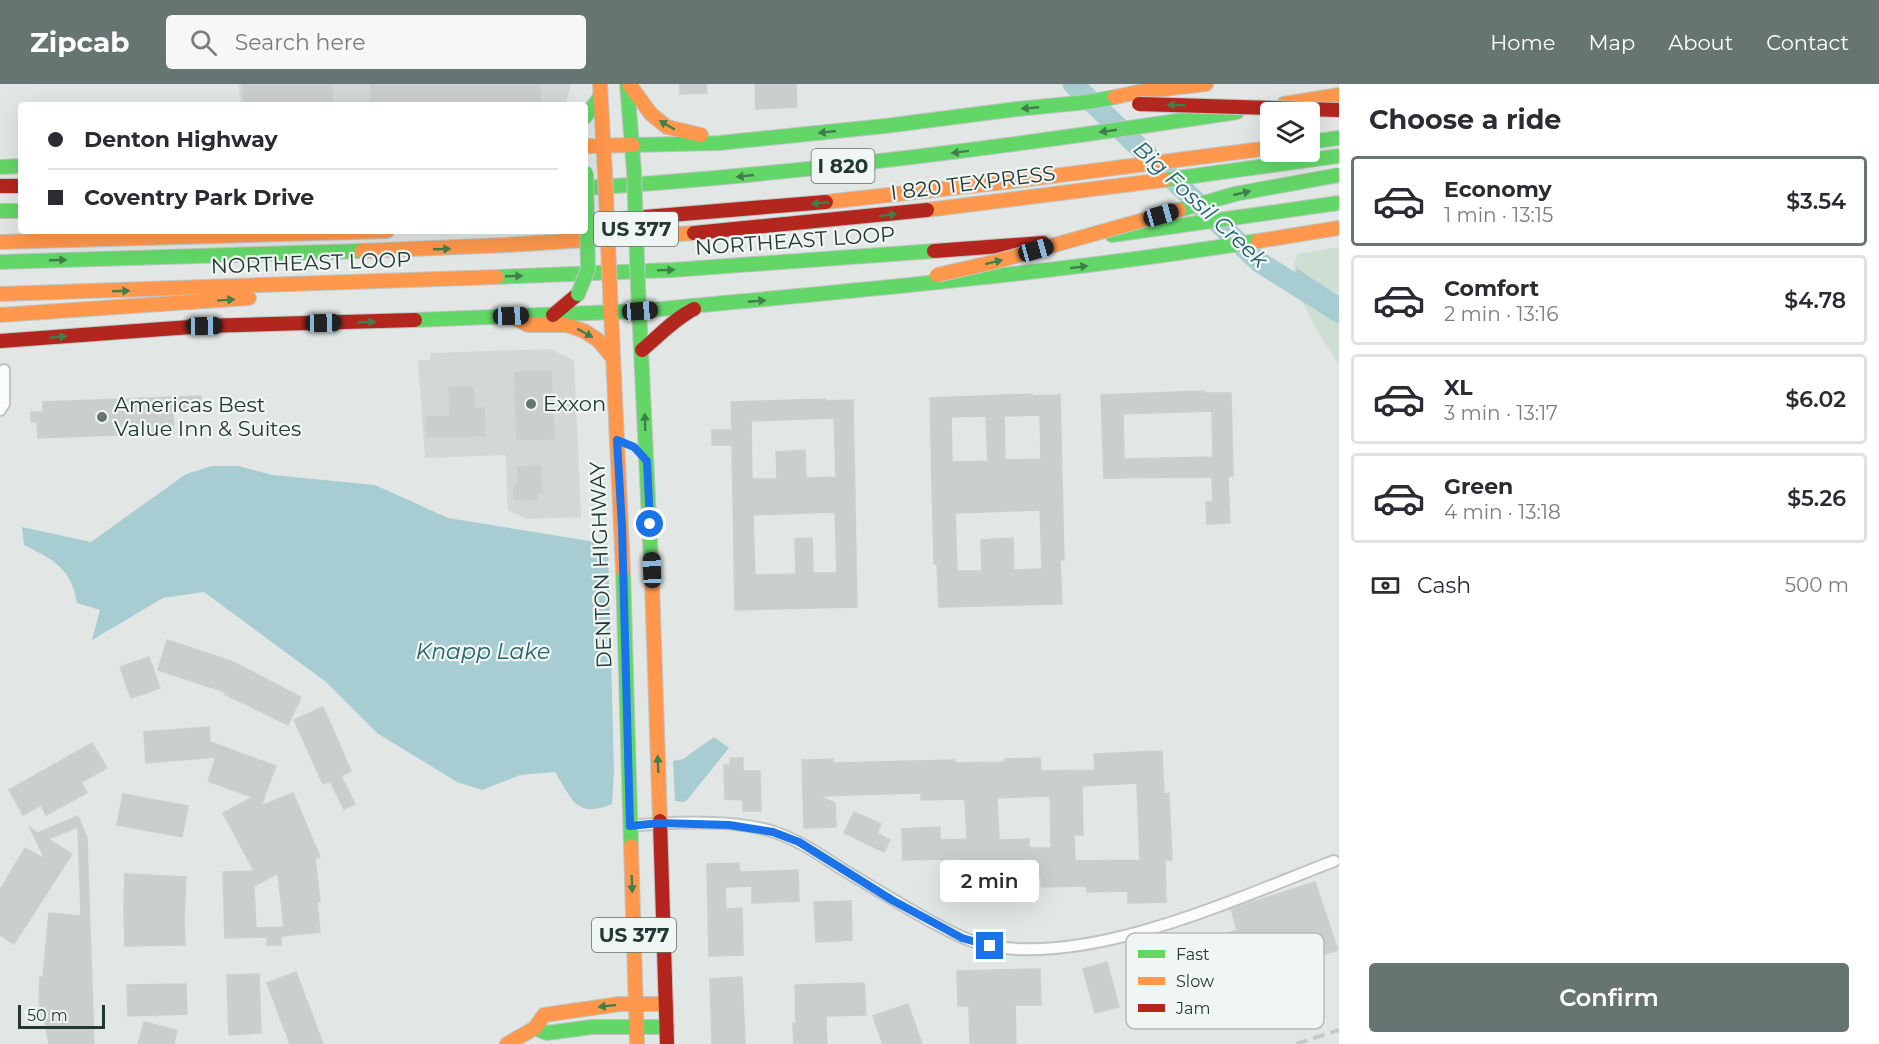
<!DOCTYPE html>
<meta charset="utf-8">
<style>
:root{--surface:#fff;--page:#f7f7f7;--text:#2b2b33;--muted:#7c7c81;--line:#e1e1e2;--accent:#667571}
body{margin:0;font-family:Montserrat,sans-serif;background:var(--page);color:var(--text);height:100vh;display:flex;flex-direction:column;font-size:22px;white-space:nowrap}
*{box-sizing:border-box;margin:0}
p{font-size:20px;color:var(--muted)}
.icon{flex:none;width:33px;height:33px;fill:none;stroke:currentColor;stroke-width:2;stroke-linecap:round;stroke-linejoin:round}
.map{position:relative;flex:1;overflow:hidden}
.details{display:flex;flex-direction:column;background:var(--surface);width:540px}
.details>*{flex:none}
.banner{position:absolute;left:18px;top:18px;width:570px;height:132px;border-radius:6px;box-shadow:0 6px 24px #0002;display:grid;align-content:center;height:132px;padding:0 30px;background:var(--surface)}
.tools{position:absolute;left:1260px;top:18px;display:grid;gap:12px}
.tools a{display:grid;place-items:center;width:60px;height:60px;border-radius:6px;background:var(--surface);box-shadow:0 6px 24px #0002;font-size:30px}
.scale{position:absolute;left:18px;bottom:15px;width:87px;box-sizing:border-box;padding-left:6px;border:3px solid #233832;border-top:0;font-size:16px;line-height:21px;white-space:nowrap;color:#233832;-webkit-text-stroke:4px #f0f6f3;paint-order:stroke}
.end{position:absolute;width:27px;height:27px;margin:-14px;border:8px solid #1a73e8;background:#fff;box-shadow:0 0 0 3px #fff}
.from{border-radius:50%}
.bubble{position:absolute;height:42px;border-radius:6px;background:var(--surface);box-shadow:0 6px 24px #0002;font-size:20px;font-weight:600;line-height:42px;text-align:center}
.car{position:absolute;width:18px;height:36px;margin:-18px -9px;border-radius:8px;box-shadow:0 0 4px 2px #0007;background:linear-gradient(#222 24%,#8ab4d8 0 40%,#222 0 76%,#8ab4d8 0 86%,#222 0)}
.banner b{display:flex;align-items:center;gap:21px;height:57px;font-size:22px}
.banner b+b{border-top:2px solid var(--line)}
.banner i{width:15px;height:15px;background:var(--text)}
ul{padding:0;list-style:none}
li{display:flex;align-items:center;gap:18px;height:90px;margin:0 12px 9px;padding:0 18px;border:3px solid var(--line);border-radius:6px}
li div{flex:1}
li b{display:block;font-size:22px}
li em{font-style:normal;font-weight:600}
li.selected{border-color:var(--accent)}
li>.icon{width:54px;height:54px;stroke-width:1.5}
h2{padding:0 30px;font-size:27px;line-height:72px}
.pay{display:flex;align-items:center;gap:15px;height:66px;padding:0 30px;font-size:22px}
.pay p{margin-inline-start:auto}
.button{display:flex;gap:12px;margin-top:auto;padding:12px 30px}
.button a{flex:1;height:69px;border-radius:6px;background:var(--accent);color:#fff;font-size:24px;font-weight:600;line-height:69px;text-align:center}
header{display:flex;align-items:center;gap:36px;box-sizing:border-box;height:84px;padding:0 30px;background:var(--accent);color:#fff}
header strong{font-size:28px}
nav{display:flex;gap:33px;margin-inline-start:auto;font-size:21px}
.search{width:420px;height:54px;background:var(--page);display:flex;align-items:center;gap:15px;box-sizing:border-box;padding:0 21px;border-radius:6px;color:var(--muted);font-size:22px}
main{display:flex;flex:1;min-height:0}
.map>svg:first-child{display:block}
</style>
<header>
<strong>Zipcab</strong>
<div class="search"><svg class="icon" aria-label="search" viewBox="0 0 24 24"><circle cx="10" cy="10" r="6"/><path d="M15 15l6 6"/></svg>Search here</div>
<nav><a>Home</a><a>Map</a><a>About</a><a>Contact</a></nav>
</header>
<main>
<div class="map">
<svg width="1339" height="960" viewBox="0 0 1339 960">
<rect width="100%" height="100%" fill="#e2e7e5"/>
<path fill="#d1d8d5" d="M239,0H570V5L565,21H240Z
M551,265L574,277L581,433L526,435L508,426L506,371L425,374L418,276H430L431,269Z"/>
<path fill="#cddfd2" d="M1339,163V281L1319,250L1291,196L1297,170Z"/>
<path fill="#a7ccd1" d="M1296,184L1339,212V240L1305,216L1299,207Z
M212,382H239L272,391L375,401L448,434L608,460L614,688L612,720C576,735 572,715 555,688L520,691L482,706L457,698L377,649L326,598L204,508L163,514L92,556L100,526L77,519C71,483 53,476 24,461L22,443L91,458L186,390Z
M714,653L729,664L687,716L684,718L675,717L673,677L683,675Z"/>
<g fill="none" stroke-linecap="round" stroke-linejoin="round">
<path stroke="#a7ccd1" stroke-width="21" d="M1073,0L1259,178L1339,228"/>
</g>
<path fill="#cacecc" stroke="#cbd0ce" stroke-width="1.5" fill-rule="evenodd" d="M243,0H332L333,19L302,21H244Z
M370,0H540L541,21H371Z
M680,0H706L707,9L680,10Z
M755,0H796L797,23L756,25Z
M551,287L554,355L517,356L514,288Z
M449,303H473L474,324H484L485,352L427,353L426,333L450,332Z
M1204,307V309H1231L1233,392H1228L1230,439L1207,440L1206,418H1213L1212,393L1104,394L1101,311ZM1212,327L1213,373L1124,375L1123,330Z
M1032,310V312L1060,311L1064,476H1060L1062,520L939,523L937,480H934L930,314ZM1040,331L1041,375L1005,376L1004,332ZM986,332L988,377L952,378L951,333ZM1040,426L1042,485L1014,486L1013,454L981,456L982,487H957L955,429Z
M201,312V326L173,327L174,349L38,354L37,338H31V328H43V318Z
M826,315V317L853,316L857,523L735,526L732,361H712V346H732L731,318ZM834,334L836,393L806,394L805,366L776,368L777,395H752L751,337ZM835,428L837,489H813L812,454L795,455L796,490L755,491L753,431Z
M541,382L542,409H537V415L514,416V400H518V383Z
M167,556L231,577L301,613L288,641L224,610L225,608L158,586Z
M149,573L160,604L131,614L120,583Z
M323,623L351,687L341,692L355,720L344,725L330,697L323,700L294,636Z
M209,643L210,658L276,682L261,722L293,709L320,773L315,774L320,817L317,818L320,848L281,852V861H267V853L225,854L223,788L254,787L223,729L253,713L208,697L216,673L146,679L144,648ZM278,789L284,843L256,844L254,802Z
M92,659L107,684L81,698L87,709L46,731L41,721L23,731L9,706Z
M1162,667L1164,710L1169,709L1172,776H1165L1166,818L1128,819V807L1087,808V802L1041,803V793L998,795V786L943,788V775L903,776L902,745L940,743V756L967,755L965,715L921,716V709L819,712L835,719L836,743L804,744L802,676L833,675V679L955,676V679L1005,678V675L1040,674L1041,687L1095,686L1094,670ZM1137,699L1140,776L1075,777L1074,751H1083L1082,702ZM1050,712L1051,764H1029V755L999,756L997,714Z
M730,674H743V687H760L761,727H743V716L725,715L724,681H730Z
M123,710L188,722L182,753L117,741Z
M854,728L881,740L877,749L890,756L884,768L844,749Z
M78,732L87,754L94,960H49L44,933H42L39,918L40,893H43L49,829L81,832L78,743L48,755L72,770L14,860L0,851V806L25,764L45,775L30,744L38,749Z
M739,779L740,788L798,786L799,817L752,819V802L725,803L726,825L742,824L743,871L709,872L707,780Z
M125,790L186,793L184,833L185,861L125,862L124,822Z
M1315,798L1338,866L1251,893L1247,881L1156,912L1144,878L1237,846L1231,825Z
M851,817L852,856L816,858L814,818Z
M1107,878L1119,923L1095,929L1083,885Z
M1040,885L1041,921H1015L1016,960H970L969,922H958L957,887Z
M296,888L323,960H290L267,899Z
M259,890L261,949L229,951L227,891Z
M742,893L745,960H712L710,895Z
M864,899L866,931L826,932L827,960H794L793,939H796L795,901Z
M186,900L187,930L128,932L127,901Z
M908,920L922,960H883L873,932Z
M144,938L177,946L174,960H138Z"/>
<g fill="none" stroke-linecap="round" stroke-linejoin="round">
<defs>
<path id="street" d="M0,326L4,320V286
M630,742C670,738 736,735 774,748C799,756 820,771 842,785C872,803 901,821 932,838C951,848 969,858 990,862C1095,881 1237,814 1334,777"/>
<path id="fast" d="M627,0L634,87
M585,33L600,13
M1310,58L1339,54
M633,61L719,59L885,42L1017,25L1088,18L1115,13
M0,83L21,82
M1164,96L1339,72
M585,104C804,90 1020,61 1237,28
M0,127H21
M1112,151L1339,119
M0,178L362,167
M497,193L672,186L934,167
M638,203L652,499
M640,227C846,207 1053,190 1258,157
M415,236L640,227
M623,486L631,762
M535,944L547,949L592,943H667"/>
<path id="slow" d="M600,0L605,89
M629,0L651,30L667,43L701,51
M1115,13L1138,8L1206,0
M1284,20L1339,11
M585,62L633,61
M826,118L1014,97L1270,64
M927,126L1164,96
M1258,157L1339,144
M0,158L387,147
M362,167L506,161L694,149
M610,206L623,486
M0,210L497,193
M0,231L249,214
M511,232L528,241H567L584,247L598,256L612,273
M652,499L660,737
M631,762L637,960
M507,960L535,944L544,931L620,920H666"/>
<path id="jam" d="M0,102H21
M585,138L826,118
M694,149L927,126
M934,167L1043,159
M553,231L578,210
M0,257L204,242L415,236
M642,266C659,252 674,235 694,225
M660,737L667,960"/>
</defs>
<use href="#street" stroke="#bfc4c2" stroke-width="14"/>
<use href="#fast" stroke="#bfc5c2" stroke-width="16"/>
<use href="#slow" stroke="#bfc5c2" stroke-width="16"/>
<use href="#jam" stroke="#bfc5c2" stroke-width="16"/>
<use href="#street" stroke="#fbfbfb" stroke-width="10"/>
<use href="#fast" stroke="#63d668" stroke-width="14"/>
<use href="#slow" stroke="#ff974d" stroke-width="14"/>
<use href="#jam" stroke="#b3261e" stroke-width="14"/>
<path stroke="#c6c9c8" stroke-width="4" stroke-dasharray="12 6" stroke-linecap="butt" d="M1296,960L1339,946"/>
<defs>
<path id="fast-bridge" d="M634,87L638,203
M1179,126L1235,110L1339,91
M578,210L588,185L586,89"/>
<path id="slow-bridge" d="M605,89L610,206
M937,191L994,178L1179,126"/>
<path id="jam-bridge" d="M1139,20L1339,26"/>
</defs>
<use href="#fast-bridge" stroke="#bfc5c2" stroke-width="16" stroke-linecap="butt"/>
<use href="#slow-bridge" stroke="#bfc5c2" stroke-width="16" stroke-linecap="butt"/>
<use href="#jam-bridge" stroke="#bfc5c2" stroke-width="16" stroke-linecap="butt"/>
<use href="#fast-bridge" stroke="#63d668" stroke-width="14"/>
<use href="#slow-bridge" stroke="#ff974d" stroke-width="14"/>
<use href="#jam-bridge" stroke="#b3261e" stroke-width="14"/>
</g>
<defs><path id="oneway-solid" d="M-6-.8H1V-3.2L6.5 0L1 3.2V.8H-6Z" transform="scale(1.5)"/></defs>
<g fill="#407f4a">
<use href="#oneway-solid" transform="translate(1176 21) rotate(-179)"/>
<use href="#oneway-solid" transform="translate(1030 24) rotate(175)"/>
<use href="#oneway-solid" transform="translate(667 41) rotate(-150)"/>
<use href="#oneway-solid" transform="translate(1108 47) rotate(172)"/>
<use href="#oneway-solid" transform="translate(827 48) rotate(174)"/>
<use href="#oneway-solid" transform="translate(960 68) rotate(173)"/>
<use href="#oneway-solid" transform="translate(745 92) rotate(174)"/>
<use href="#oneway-solid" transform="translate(1242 109) rotate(-13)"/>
<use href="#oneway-solid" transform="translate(820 119) rotate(175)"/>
<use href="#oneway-solid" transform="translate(888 131) rotate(-7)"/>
<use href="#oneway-solid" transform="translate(442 165) rotate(-2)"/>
<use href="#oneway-solid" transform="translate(58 176) rotate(-2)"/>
<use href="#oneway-solid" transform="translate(994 178) rotate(-14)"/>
<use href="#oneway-solid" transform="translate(1079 183) rotate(-7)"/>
<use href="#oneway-solid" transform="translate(666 186) rotate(-2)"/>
<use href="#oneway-solid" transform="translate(514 192) rotate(-2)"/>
<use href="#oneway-solid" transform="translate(121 207) rotate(-2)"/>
<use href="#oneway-solid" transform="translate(226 216) rotate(-4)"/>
<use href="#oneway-solid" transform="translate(757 217) rotate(-5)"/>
<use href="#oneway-solid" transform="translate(367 238) rotate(-2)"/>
<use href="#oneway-solid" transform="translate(585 249) rotate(29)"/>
<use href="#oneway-solid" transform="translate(58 253) rotate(-4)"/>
<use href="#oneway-solid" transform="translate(645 338) rotate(-92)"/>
<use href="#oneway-solid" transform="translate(658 680) rotate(-92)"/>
<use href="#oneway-solid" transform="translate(632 800) rotate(88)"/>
<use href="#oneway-solid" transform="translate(607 922) rotate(174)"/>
</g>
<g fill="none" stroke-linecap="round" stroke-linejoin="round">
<path stroke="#1a73e8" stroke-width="8" d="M650,440L647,377L634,363L617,356L622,443L630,742L660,739L729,741L773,748L799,758L892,816L962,854L990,862"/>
</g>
<g fill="#667571" stroke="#f0f6f3" stroke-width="2">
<circle cx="531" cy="320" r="6"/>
<circle cx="102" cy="333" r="6"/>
</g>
<g text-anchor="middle" stroke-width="4.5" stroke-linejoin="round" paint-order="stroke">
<g fill="#f0f6f3" stroke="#60716c" stroke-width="1.5">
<rect x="811.5" y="65" width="63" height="34" rx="4.5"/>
<rect x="594" y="128" width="84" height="34" rx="4.5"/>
<rect x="592" y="834" width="84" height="34" rx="4.5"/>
</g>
<g font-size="20" font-weight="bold" fill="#233832">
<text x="843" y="89">I 820</text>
<text x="636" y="152">US 377</text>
<text x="634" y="858">US 377</text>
</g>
<g font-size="21" fill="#233832" stroke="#f0f6f3">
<text transform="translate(973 99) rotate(-7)" y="7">I 820 TEXPRESS</text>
<text transform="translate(795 157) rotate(-4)" y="7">NORTHEAST LOOP</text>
<text transform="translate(311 179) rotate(-2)" y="7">NORTHEAST LOOP</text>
<text transform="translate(601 481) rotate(-92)" y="7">DENTON HIGHWAY</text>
</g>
<g font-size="21" fill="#233832" stroke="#f0f6f3" text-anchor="start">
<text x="543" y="327">Exxon</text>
<text x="114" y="328">Americas Best<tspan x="114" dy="24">Value Inn &amp; Suites</tspan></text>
</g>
<g font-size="22" font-style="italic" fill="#24606d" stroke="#f0f6f3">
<text transform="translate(1201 120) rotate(43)" y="8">Big Fossil Creek</text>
<text x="483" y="575">Knapp Lake</text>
</g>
</g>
<rect x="1126" y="849" width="198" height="96" rx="9" fill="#f0f6f3" stroke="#b2bdb9" stroke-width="1.5"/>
<rect x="1138" y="866" width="27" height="8" fill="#63d668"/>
<rect x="1138" y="893" width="27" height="8" fill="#ff974d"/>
<rect x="1138" y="920" width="27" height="8" fill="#b3261e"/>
<g font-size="16" fill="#233832">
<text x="1176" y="876">Fast</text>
<text x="1176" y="903">Slow</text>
<text x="1176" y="930">Jam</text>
</g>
</svg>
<div class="tools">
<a><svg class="icon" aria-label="layers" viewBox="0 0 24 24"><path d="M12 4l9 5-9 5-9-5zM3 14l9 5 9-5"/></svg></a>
</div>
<div class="scale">50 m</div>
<i class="end from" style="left:650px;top:440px"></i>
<i class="end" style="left:990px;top:862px"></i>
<div class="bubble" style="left:940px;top:776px;width:99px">2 min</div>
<i class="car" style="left:1161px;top:131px;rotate:74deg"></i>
<i class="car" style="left:1036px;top:166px;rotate:74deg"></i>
<i class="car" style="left:640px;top:227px;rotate:86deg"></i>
<i class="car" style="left:511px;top:232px;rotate:88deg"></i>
<i class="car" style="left:323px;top:239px;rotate:89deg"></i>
<i class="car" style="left:204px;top:242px;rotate:89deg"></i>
<i class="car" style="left:652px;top:486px;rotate:358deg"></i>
<div class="banner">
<b><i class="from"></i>Denton Highway</b>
<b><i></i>Coventry Park Drive</b>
</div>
</div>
<section class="details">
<h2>Choose a ride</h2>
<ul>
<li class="selected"><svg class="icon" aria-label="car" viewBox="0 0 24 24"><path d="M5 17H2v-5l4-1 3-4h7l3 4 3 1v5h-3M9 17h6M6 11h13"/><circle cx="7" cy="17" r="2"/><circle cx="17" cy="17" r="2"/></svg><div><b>Economy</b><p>1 min · 13:15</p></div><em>$3.54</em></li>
<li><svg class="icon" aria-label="car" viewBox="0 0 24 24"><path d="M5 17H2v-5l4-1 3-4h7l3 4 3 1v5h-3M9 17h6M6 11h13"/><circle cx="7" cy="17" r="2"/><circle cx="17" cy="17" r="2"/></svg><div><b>Comfort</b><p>2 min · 13:16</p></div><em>$4.78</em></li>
<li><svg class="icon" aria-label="car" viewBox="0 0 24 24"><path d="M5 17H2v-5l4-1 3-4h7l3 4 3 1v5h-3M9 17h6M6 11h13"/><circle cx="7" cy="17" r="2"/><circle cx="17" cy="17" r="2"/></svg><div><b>XL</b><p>3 min · 13:17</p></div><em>$6.02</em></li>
<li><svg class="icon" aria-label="car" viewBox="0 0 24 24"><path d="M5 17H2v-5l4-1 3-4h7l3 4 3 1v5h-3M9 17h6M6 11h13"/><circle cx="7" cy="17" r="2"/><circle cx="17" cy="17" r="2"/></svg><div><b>Green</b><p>4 min · 13:18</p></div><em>$5.26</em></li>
</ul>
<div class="pay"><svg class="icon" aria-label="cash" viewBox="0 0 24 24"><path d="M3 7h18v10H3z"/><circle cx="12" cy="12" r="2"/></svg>Cash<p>500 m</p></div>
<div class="button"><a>Confirm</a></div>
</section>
</main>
